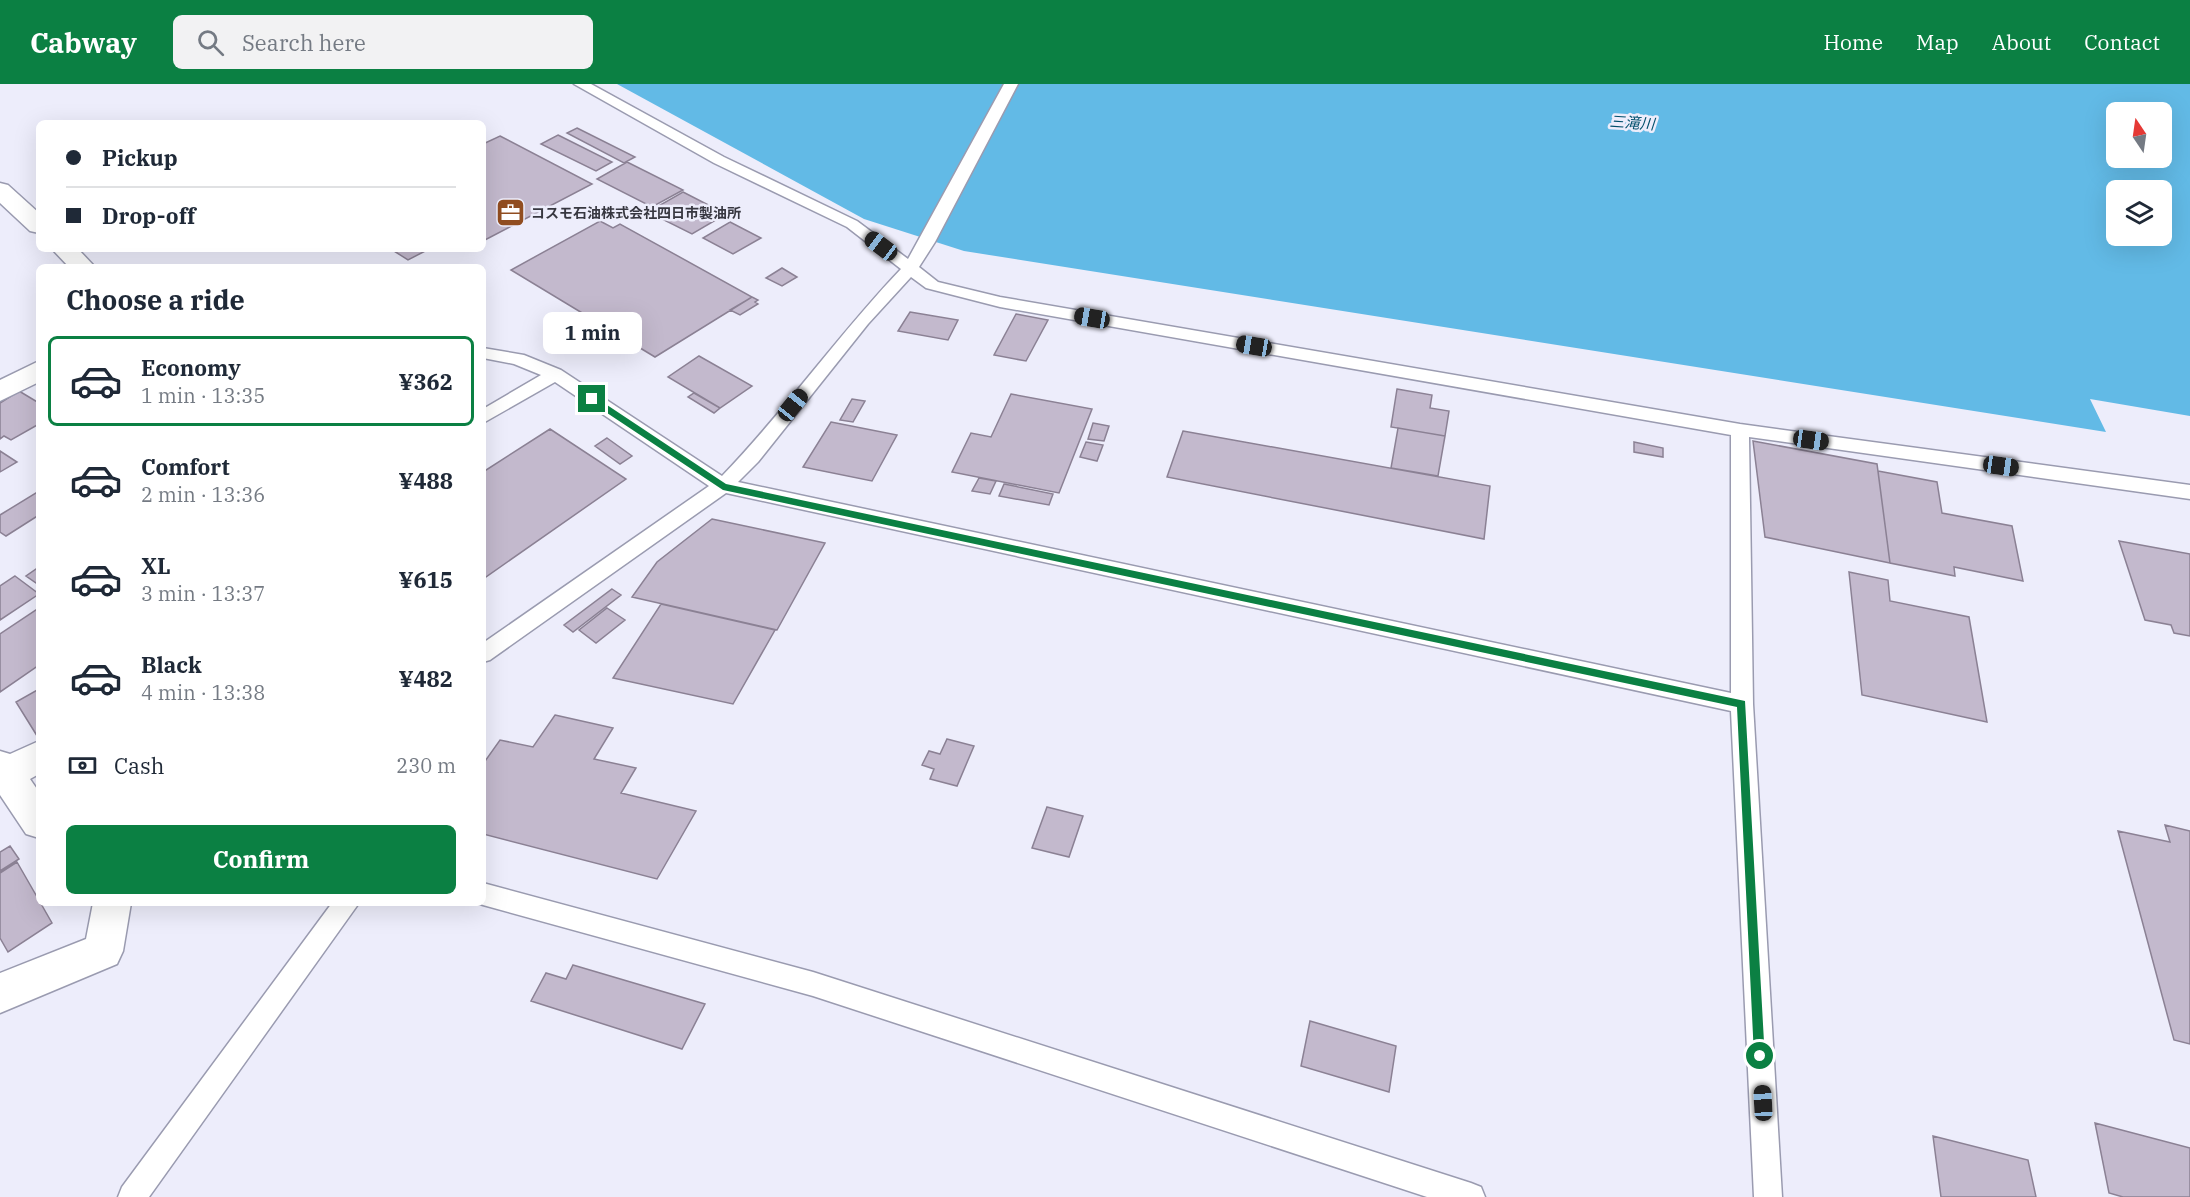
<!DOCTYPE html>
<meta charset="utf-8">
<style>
:root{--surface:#fff;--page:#f2f2f3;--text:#1f2937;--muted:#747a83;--line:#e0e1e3;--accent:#0b8043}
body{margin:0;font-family:"IBM Plex Serif","Noto Sans JP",serif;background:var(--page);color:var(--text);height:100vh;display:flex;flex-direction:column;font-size:22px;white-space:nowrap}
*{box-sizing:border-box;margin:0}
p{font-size:20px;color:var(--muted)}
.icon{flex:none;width:33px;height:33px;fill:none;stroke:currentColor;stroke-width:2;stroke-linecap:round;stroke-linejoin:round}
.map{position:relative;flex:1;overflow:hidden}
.panel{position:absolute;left:36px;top:180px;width:450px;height:642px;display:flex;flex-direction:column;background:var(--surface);border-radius:9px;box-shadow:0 6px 24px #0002}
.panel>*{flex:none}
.hud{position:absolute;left:36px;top:36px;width:450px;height:132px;border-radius:9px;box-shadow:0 6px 24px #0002;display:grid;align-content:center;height:132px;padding:0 30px;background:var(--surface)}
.needle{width:39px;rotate:347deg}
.controls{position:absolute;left:2106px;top:18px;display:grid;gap:12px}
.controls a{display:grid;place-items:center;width:66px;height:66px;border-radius:9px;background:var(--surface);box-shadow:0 6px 24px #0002;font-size:30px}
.end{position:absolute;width:27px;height:27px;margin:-14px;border:8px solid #0b8043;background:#fff;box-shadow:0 0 0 3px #fff}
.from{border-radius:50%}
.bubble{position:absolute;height:42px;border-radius:9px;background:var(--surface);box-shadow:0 6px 24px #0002;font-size:20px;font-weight:800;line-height:42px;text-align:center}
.car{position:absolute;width:18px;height:36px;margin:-18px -9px;border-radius:8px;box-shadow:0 0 4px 2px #0007;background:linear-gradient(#222 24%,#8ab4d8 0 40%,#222 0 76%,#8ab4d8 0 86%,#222 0)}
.hud b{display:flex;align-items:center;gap:21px;height:57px;font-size:22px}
.hud b+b{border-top:2px solid var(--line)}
.hud i{width:15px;height:15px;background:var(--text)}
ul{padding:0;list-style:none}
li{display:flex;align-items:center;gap:18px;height:90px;margin:0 12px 9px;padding:0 18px;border:3px solid transparent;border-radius:9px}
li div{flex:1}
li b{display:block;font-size:22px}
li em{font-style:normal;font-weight:800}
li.active{border-color:var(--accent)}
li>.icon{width:54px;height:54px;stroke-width:1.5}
h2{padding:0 30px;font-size:27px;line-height:72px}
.pay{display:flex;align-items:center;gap:15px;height:66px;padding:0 30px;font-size:22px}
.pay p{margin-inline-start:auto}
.cta{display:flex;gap:12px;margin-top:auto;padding:12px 30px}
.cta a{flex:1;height:69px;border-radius:9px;background:var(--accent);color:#fff;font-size:24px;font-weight:800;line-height:69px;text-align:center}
header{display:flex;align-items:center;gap:36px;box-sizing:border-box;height:84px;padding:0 30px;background:var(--accent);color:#fff}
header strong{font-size:28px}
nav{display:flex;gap:33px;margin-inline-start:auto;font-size:21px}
.search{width:420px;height:54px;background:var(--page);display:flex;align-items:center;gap:15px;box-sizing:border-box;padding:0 21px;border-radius:9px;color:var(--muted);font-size:22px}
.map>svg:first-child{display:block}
</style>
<header>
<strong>Cabway</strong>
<div class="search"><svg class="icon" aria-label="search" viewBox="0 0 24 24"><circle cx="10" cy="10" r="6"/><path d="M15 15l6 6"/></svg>Search here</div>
<nav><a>Home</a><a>Map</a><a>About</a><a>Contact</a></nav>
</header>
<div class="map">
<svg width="2190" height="1113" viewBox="0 0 2190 1113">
<rect width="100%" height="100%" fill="#ededfb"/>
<path fill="#62bae6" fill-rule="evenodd" d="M617,0H2190V332L2090,315L2106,348L964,167L864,135ZM2116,28H2162V74H2116ZM2116,106H2162V152H2116Z"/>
<path fill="#c3b9cd" stroke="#8b8194" stroke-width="1.5" d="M577,44L635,73L624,79L567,49Z
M558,51L612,78L596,87L541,60Z
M500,52L592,100L483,157V60Z
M627,78L683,106L652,123L597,95Z
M683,108L726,130L692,150L648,128Z
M600,137L613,144L620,140L752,213L655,273L511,186Z
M730,138L761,154L733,170L703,154Z
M398,165H429L408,176L394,167Z
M782,184L797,193L782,202L766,194Z
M752,213L758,216L755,218L758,220L740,231L730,226Z
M910,228L958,236L948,256L898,247Z
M1016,230L1048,236L1026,277L994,271Z
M699,272L752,302L720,324L668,293Z
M1397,305L1432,311L1430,324L1449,327L1445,352L1391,343Z
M19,307L39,319V340L11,356L4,352L0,355V319Z
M694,309L720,324L714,329L688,313Z
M1011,310L1092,325L1059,409L952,388L971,349L991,353Z
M852,315L865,317L853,338L840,336Z
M831,338L897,351L872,397L803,383Z
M1093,339L1109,342L1104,357L1088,355Z
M1398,344L1445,352L1438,392L1391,384Z
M550,345L626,395L483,495V388Z
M1183,347L1490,402L1484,455L1167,393Z
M607,354L632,372L620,380L595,362Z
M1753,357L1877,380L1890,479L1765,453Z
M1086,358L1103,361L1097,377L1080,373Z
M1634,358L1663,364V373L1634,368Z
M0,367L17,378L0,388Z
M1878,387L1937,398L1942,429L2012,442L2023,497L1954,483L1955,492L1890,479Z
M979,394L996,397L990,410L972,407Z
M1004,400L1053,410L1049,421L999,412Z
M39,407V431L6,452L0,448V431Z
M712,435L825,459L777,546L632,513L657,478Z
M2119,457L2190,470V552L2174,549L2171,541L2145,536Z
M39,483V501L26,492Z
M1849,488L1888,496L1890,517L1969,533L1987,638L1862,611Z
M15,492L39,510L0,536V502Z
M612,505L621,511L573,548L564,541Z
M661,520L775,546L733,620L613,594Z
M39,524V581L0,608V550Z
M607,524L625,536L596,559L579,546Z
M39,605V655L16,618Z
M555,631L613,644L594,675L636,684L621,709L696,727L657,795L483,750V680L500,656L533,663Z
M947,655L974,662L957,702L930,695L934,685L922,681L929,667L940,670Z
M1047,723L1083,732L1069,773L1032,764Z
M2165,741L2190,747V960L2174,956L2118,747L2170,758Z
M10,762L19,775L0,787V768Z
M17,778L52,839L8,868L0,854V789Z
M573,881L705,920L682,965L531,917L546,889L566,895Z
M1310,937L1396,962L1389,1008L1301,982Z
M2095,1039L2190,1064V1113H2123L2109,1109Z
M1933,1052L2028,1076L2036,1113H1941Z"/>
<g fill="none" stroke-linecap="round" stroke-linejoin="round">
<defs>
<path id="service" d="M574,0H591L724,73L857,137L908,175L1004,0H1018L935,158L919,183L938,198L1000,213L1740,340L2190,401V415L1749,353L1753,620L1782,1113H1754L1731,627L726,409L490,576L483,578V559L709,402L555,298L483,339V325L541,291L514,280L483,274V264L524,271L561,286L722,392C785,327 838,251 901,185L847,143L714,79ZM911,193L926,204L1000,223L1731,351V609L738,398L758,378L868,240Z
M483,799L813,888L1471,1099L1481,1103L1485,1113H1427L813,912L483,821L477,819H483Z
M332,819H359L149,1113H118L122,1103Z"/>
<path id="minor" d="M0,99L8,101L39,129V149L30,147L0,119Z
M52,165H78L95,183H69Z
M39,277V298L0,317V296Z
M39,657V690L30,695L39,708V754L26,750L0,711V667L10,670Z
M93,819H131L123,867L117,880L0,929V889L86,855Z"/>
</defs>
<use href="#service" stroke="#9a9bb0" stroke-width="3"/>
<use href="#minor" stroke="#9a9bb0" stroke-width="3"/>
<use href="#service" fill="#fff" fill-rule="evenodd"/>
<use href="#minor" fill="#fff" fill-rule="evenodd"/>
</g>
<path fill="#0b8043" d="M589,313H595L726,400L1745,617L1765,976H1756L1754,972L1737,623L723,406L589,317Z"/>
<defs>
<symbol id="office-square" viewBox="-11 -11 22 22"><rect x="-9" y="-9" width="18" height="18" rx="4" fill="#914d20" stroke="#ededfb"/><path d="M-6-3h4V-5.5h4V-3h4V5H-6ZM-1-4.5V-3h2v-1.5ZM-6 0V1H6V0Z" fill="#fff"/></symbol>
</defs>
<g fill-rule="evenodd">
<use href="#office-square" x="494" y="112" width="33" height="33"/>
</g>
<g text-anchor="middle" stroke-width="5" stroke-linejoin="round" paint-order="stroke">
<g font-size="14" font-weight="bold" fill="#373740" stroke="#ededfb" text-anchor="start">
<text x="531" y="134">コスモ石油株式会社四日市製油所</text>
</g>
<g font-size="15" font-style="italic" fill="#014f6c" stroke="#ededfb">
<text transform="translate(1632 39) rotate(4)" y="5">三滝川</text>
</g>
</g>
</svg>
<div class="controls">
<a><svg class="needle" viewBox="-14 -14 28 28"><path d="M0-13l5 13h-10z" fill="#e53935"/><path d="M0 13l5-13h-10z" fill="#747a83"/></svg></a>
<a><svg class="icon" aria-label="layers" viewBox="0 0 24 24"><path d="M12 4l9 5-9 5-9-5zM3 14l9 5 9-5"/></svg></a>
</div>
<i class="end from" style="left:1760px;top:972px"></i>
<i class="end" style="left:592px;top:315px"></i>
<div class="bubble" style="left:543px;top:228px;width:99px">1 min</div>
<i class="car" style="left:881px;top:162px;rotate:307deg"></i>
<i class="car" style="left:1092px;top:234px;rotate:280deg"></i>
<i class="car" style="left:1254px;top:262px;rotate:280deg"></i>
<i class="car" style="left:793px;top:321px;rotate:39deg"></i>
<i class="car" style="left:1811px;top:356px;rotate:98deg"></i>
<i class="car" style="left:2001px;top:382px;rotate:98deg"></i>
<i class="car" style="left:1763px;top:1019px;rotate:357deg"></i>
<div class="hud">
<b><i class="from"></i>Pickup</b>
<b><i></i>Drop-off</b>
</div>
<section class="panel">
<h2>Choose a ride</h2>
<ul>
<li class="active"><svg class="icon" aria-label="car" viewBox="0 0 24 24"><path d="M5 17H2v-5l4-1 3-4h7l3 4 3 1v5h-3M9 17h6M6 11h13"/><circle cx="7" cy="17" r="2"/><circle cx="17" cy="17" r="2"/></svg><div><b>Economy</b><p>1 min · 13:35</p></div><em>¥362</em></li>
<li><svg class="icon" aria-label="car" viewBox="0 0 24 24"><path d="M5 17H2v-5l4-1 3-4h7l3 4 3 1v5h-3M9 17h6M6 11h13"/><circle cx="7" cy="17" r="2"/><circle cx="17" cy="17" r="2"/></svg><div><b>Comfort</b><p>2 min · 13:36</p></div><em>¥488</em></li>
<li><svg class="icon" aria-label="car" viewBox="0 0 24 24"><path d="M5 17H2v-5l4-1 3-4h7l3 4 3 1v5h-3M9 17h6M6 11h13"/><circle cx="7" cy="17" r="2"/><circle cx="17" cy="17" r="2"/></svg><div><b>XL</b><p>3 min · 13:37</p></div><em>¥615</em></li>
<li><svg class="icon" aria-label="car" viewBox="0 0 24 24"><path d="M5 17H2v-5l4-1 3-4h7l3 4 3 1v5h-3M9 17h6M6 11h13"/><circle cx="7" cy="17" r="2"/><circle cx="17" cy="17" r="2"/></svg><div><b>Black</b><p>4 min · 13:38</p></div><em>¥482</em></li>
</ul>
<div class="pay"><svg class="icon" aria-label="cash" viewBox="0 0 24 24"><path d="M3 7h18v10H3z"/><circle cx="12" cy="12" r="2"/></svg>Cash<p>230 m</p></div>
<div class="cta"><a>Confirm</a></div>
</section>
</div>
